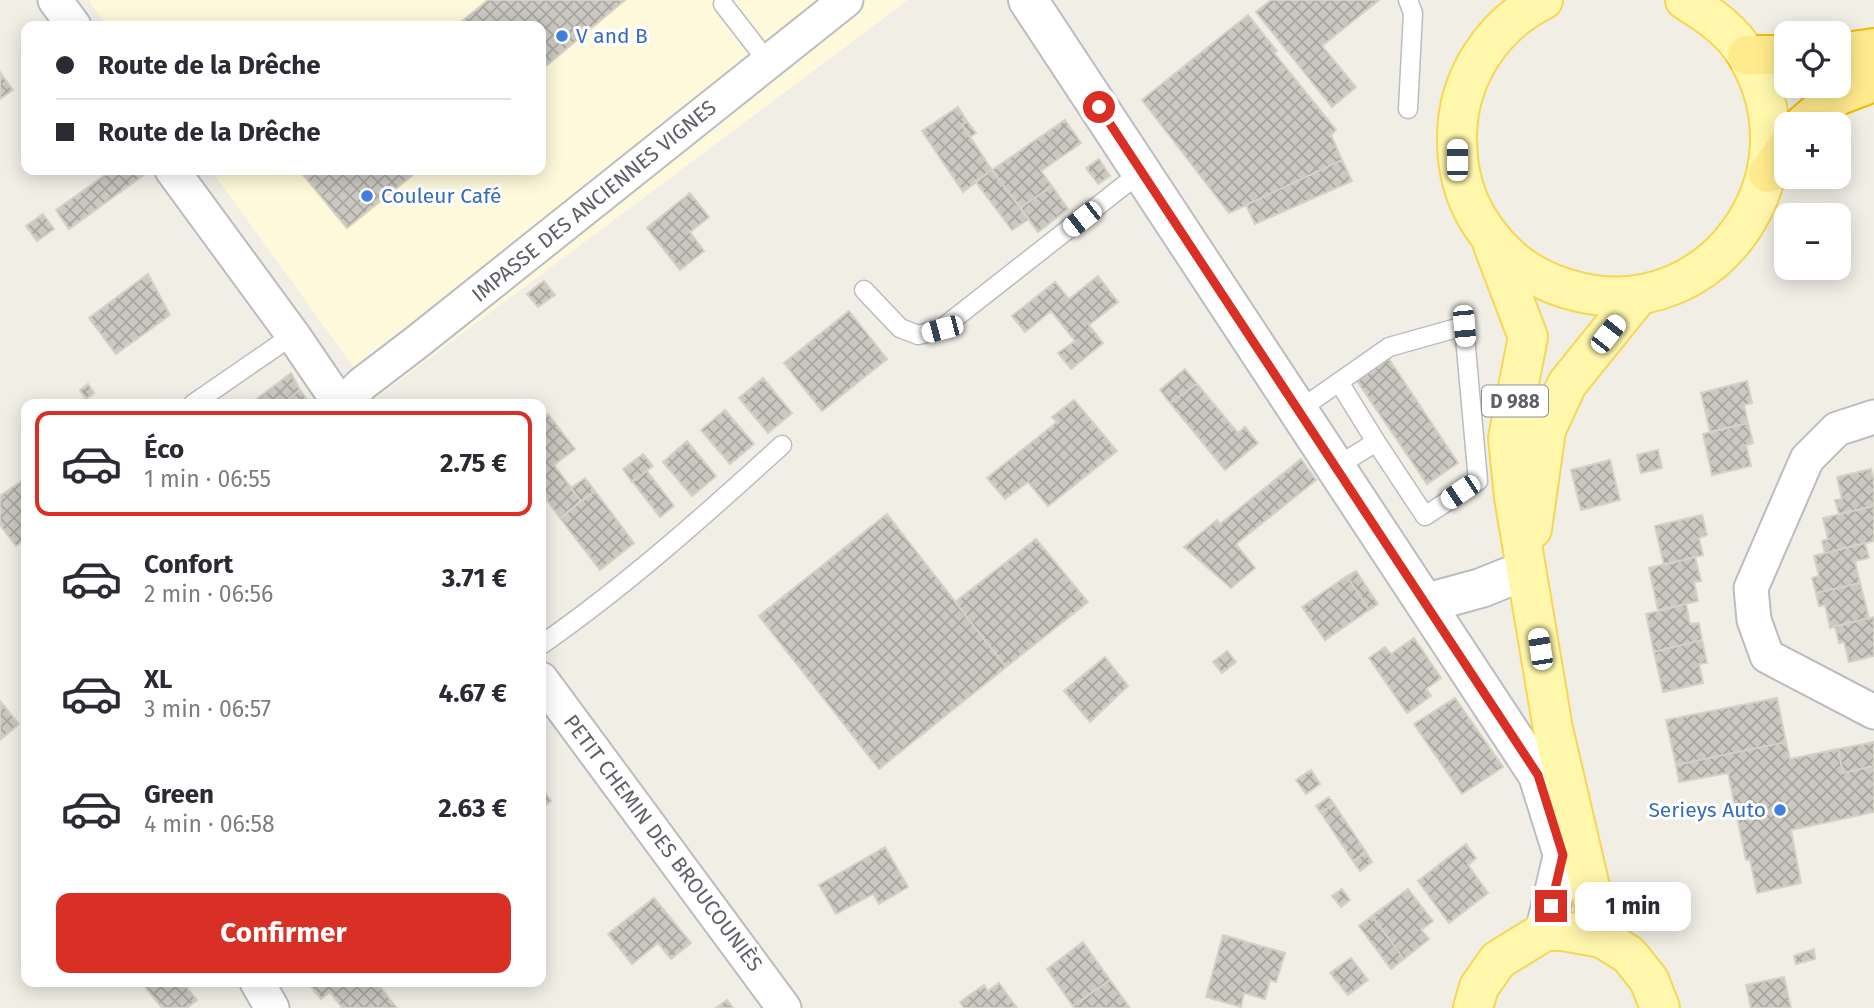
<!DOCTYPE html>
<html lang="fr">
<meta charset="utf-8">
<style>
:root{--surface:#fff;--page:#f2f2f3;--text:#2b2b33;--muted:#7c7c81;--line:#e1e1e2;--accent:#d93025}
body{margin:0;font-family:"Fira Sans",sans-serif;background:var(--page);color:var(--text);height:100vh;display:flex;flex-direction:column;font-size:26px;white-space:nowrap}
*{box-sizing:border-box;margin:0}
p{font-size:23px;color:var(--muted)}
.icon{flex:none;width:38px;height:38px;fill:none;stroke:currentColor;stroke-width:2;stroke-linecap:round;stroke-linejoin:round}
.map{position:relative;flex:1;overflow:hidden}
.drawer{position:absolute;left:21px;top:399px;width:525px;height:588px;display:flex;flex-direction:column;background:var(--surface);border-radius:14px;box-shadow:0 4px 18px #0003}
.drawer>*{flex:none}
.banner{position:absolute;left:21px;top:21px;width:525px;height:154px;border-radius:14px;box-shadow:0 4px 18px #0003;display:grid;align-content:center;height:154px;padding:0 35px;background:var(--surface)}
.tools{position:absolute;left:1774px;top:21px;display:grid;gap:14px}
.tools a{display:grid;place-items:center;width:77px;height:77px;border-radius:14px;background:var(--surface);box-shadow:0 4px 18px #0003;font-size:35px}
.end{position:absolute;width:32px;height:32px;margin:-16px;border:9px solid #d93025;background:#fff;box-shadow:0 0 0 4px #fff}
.from{border-radius:50%}
.bubble{position:absolute;height:49px;border-radius:14px;background:var(--surface);box-shadow:0 4px 18px #0003;font-size:23px;font-weight:700;line-height:49px;text-align:center}
.car{position:absolute;width:21px;height:42px;margin:-21px -10px;border-radius:9px;box-shadow:0 0 5px 2px #0007;background:linear-gradient(#fff 24%,#345 0 40%,#fff 0 76%,#345 0 86%,#fff 0)}
.banner b{display:flex;align-items:center;gap:24px;height:66px;font-size:26px}
.banner b+b{border-top:2px solid var(--line)}
.banner i{width:18px;height:18px;background:var(--text)}
ul{padding:12px 0 0;list-style:none}
li{display:flex;align-items:center;gap:21px;height:105px;margin:0 14px 10px;padding:0 21px;border:4px solid transparent;border-radius:14px}
li div{flex:1}
li b{display:block;font-size:26px}
li em{font-style:normal;font-weight:700}
li.current{border-color:var(--accent)}
li>.icon{width:63px;height:63px;stroke-width:1.5}
.action{display:flex;gap:14px;margin-top:auto;padding:14px 35px}
.action a{flex:1;height:80px;border-radius:14px;background:var(--accent);color:#fff;font-size:28px;font-weight:700;line-height:80px;text-align:center}
.map>svg:first-child{display:block}
</style>
<div class="map">
<svg width="1874" height="1008" viewBox="0 0 1874 1008">
<defs>
<pattern id="building-cross-hatch" width="8" height="8" patternUnits="userSpaceOnUse" patternTransform="scale(1.75)"><rect width="8" height="8" fill="#cbc8c2"/><path d="M0 0l8 8M0 8l8-8" fill="none" stroke="#a8a6a1"/></pattern>
</defs>
<rect width="100%" height="100%" fill="#f0eee5"/>
<path fill="#fff9db" d="M88,0H908L376,398L211,170H541V26H107Z"/>
<path fill="url(#building-cross-hatch)" stroke="#d5d1c3" stroke-width="2" d="M488,0H625L541,70V26H456Z
M1271,0H1379L1322,46L1356,87L1332,107L1256,12Z
M1248,15L1277,51L1274,53L1336,130L1331,135L1342,160L1229,213L1142,100Z
M0,72L13,90L0,99Z
M958,107L967,121L962,125L992,170L963,192L922,131Z
M1065,120L1081,143L1041,171L1052,186L1020,208L992,170Z
M967,121L976,133L970,137L962,125Z
M1099,159L1110,176L1098,184L1086,168Z
M1342,160L1352,181L1255,224L1246,205Z
M112,170H135L141,177L69,229L56,210Z
M135,170H151L141,177Z
M299,170H419L347,228Z
M992,170L1029,219L1012,230L975,181Z
M1052,186L1068,209L1038,232L1020,208Z
M690,193L709,217L690,232L704,251L680,270L647,228Z
M43,214L54,229L37,241L26,226Z
M148,274L170,315L116,354L89,318Z
M1098,276L1118,302L1089,325L1103,343L1071,369L1058,353L1075,341L1051,311L1025,332L1012,316L1055,282L1069,299Z
M544,281L555,295L538,307L527,294Z
M849,311L887,359L822,411L784,363Z
M1389,359L1458,463L1427,484L1357,381Z
M1185,369L1197,384L1170,403L1160,390Z
M291,373L300,390L289,398L294,404H250Z
M763,378L792,413L768,433L739,398Z
M1747,381L1752,403L1744,405L1748,423L1710,432L1701,393Z
M88,384L94,393L86,399L80,390Z
M1197,384L1238,433L1245,427L1258,443L1225,470L1170,403Z
M300,390L306,398L298,404H294L289,398Z
M1074,400L1117,451L1048,506L1028,482L1005,499L987,478L1057,422L1052,417Z
M725,410L754,444L730,464L701,430Z
M548,414L575,449L554,465L581,501L560,518L541,492V419Z
M1748,423L1753,443L1746,445L1751,466L1712,475L1703,434Z
M687,441L716,476L692,496L663,462Z
M1658,450L1662,468L1641,473L1637,455Z
M643,454L653,466L632,482L623,469Z
M1301,459L1316,480L1236,544L1255,568L1231,588L1184,547L1217,520L1220,524Z
M1610,460L1620,500L1581,510L1571,470Z
M1871,469L1874,480V506L1839,514L1835,500L1842,499L1837,477Z
M647,471L674,506L660,517L632,481Z
M26,478V539L16,546L0,525V496Z
M585,478L595,491L581,501L571,488Z
M595,491L634,543L600,570L560,518Z
M1874,506V541L1825,553L1822,541L1828,539L1823,518Z
M887,514L1006,667L879,769L759,616Z
M1702,515L1707,535L1699,538L1703,555L1664,565L1655,526Z
M1036,539L1088,602L1006,667L955,602Z
M1865,543L1869,558L1855,561L1860,583L1816,593L1812,578L1819,576L1814,556Z
M1695,557L1701,581L1694,582L1698,601L1658,610L1649,568Z
M1356,571L1378,604L1369,610L1347,576Z
M1347,576L1369,610L1325,640L1302,607Z
M1860,583L1869,618L1830,628L1825,605L1819,606L1816,593Z
M1686,604L1690,624L1699,623L1702,640L1654,652L1646,614Z
M1874,617V656L1849,662L1844,642L1839,643L1835,626Z
M1414,638L1441,678L1426,689L1431,696L1407,713L1369,658L1385,647L1391,654Z
M1702,640L1707,663L1699,664L1703,683L1663,692L1654,652Z
M1227,651L1236,662L1222,673L1213,662Z
M1105,657L1128,686L1090,722L1064,691Z
M1455,698L1503,767L1462,794L1414,724Z
M1777,698L1786,742L1676,765L1666,720Z
M0,701L19,724L0,740Z
M1786,742L1790,759L1838,749L1843,773L1874,766V812L1791,830L1801,883L1757,893L1750,860H1746L1728,773L1679,782L1676,765Z
M1874,742V766L1843,773L1838,749Z
M1311,770L1320,784L1306,794L1296,780Z
M541,787L551,801L541,809Z
M1329,797L1334,804L1321,813L1316,806Z
M1334,804L1366,852L1353,861L1321,813Z
M1466,844L1476,858L1468,865L1488,893L1449,923L1418,881Z
M885,847L908,887L879,904L873,894L836,914L819,885Z
M1366,852L1372,862L1360,871L1353,861Z
M1342,889L1350,900L1341,907L1332,896Z
M1408,889L1433,921L1421,930L1429,939L1404,959L1372,916Z
M654,898L691,943L671,959L658,943L632,964L608,934Z
M1372,916L1404,959L1391,969L1359,926Z
M1223,935L1285,953L1276,982L1270,980L1265,999L1244,993L1241,1007L1206,997Z
M1083,942L1110,980L1073,1006L1047,969Z
M1814,949L1815,959L1796,964L1794,956Z
M1351,958L1368,980L1348,995L1330,973Z
M1784,977L1791,1008H1751L1746,985Z
M1110,980L1130,1008H1075L1073,1006Z
M141,982H195L187,988L197,1000L187,1008H162Z
M307,982H376L397,1008H342L330,992L321,999Z
M999,983L1017,1008H964L960,1002L984,985L988,991Z
M727,1000L733,1008H716Z"/>
<g fill="none" stroke-linecap="round" stroke-linejoin="round">
<defs>
<path id="lane" d="M723,4L768,62
M1408,109L1413,13L1408,0
M864,290L900,328L918,335L941,329L1141,172
M1339,382L1376,442
M193,404L293,335
M1299,410L1389,347L1464,326L1478,481L1425,516L1376,442L1336,467
M541,645C627,585 704,516 782,445"/>
<path id="street" d="M55,0L74,26
M172,170L293,335L340,404
M342,404L362,384L417,342L846,0
M1874,417L1837,429L1807,459L1751,588L1754,620L1767,656L1874,712
M541,679L784,1008
M257,982L272,1008"/>
<path id="secondary" d="M1028,0L1538,775L1563,855L1545,931
M1426,603L1481,588L1526,570"/>
<path id="primary" d="M1543,0C1492,25 1458,78 1457,135C1456,185 1473,223 1509,257C1529,275 1553,286 1579,292C1714,324 1818,175 1747,56C1733,31 1709,15 1685,0
M1493,245L1528,337L1508,438L1514,497L1553,729L1602,938
M1532,529L1546,430L1567,384L1638,296
M1473,1008L1479,987L1498,960L1545,931H1563L1602,938L1629,955L1649,980L1660,1008"/>
<path id="highway" d="M1839,53L1874,48
M1747,55H1787
M1804,124L1837,96L1874,82
M1768,173L1787,147"/>
</defs>
<use href="#lane" stroke="#babcc1" stroke-width="21"/>
<use href="#street" stroke="#babcc1" stroke-width="37"/>
<use href="#secondary" stroke="#babdc3" stroke-width="42"/>
<use href="#primary" stroke="#f8d655" stroke-width="42"/>
<use href="#highway" stroke="#f5ba00" stroke-width="42"/>
<use href="#lane" stroke="#fff" stroke-width="18"/>
<use href="#street" stroke="#fff" stroke-width="33"/>
<use href="#secondary" stroke="#fff" stroke-width="38"/>
<use href="#primary" stroke="#fff7ab" stroke-width="38"/>
<use href="#highway" stroke="#ffea8d" stroke-width="38"/>
</g>
<g fill="none" stroke-linecap="round" stroke-linejoin="round">
<path stroke="#d93025" stroke-width="9" d="M1099,107L1538,775L1563,855L1551,906"/>
</g>
<g fill="#3f7fe0" stroke="#fff" stroke-width="2.5">
<circle cx="562" cy="36" r="7"/>
<circle cx="367" cy="196" r="7"/>
<circle cx="1780" cy="810" r="7"/>
</g>
<g text-anchor="middle" stroke-width="6" stroke-linejoin="round" paint-order="stroke">
<rect fill="#fff" stroke="#8e9094" stroke-width="2" x="1482" y="385.5" width="66" height="31" rx="5"/>
<g font-size="19" font-weight="bold" fill="#5d6066">
<text x="1515" y="408">D 988</text>
</g>
<g font-size="21" fill="#366cbe" stroke="#fff" text-anchor="start">
<text x="576" y="43">V and B</text>
<text x="381" y="203">Couleur Café</text>
<text x="1766" y="817" text-anchor="end">Serieys Auto</text>
</g>
<g font-size="21" fill="#5d6066" stroke="#fff">
<text transform="translate(594 201) rotate(-39)" y="7">IMPASSE DES ANCIENNES VIGNES</text>
<text transform="translate(663 843) rotate(53)" y="7">PETIT CHEMIN DES BROUCOUNIÈS</text>
</g>
</g>
</svg>
<div class="tools">
<a><svg class="icon" aria-label="locate" viewBox="0 0 24 24"><circle cx="12" cy="12" r="6"/><path d="M12 2v4M12 18v4M2 12h4M18 12h4"/></svg></a>
<a>+</a>
<a>−</a>
</div>
<i class="end from" style="left:1099px;top:107px"></i>
<i class="end" style="left:1551px;top:906px"></i>
<div class="bubble" style="left:1575px;top:882px;width:116px">1 min</div>
<i class="car" style="left:1457px;top:160px;rotate:0deg"></i>
<i class="car" style="left:1082px;top:219px;rotate:232deg"></i>
<i class="car" style="left:1464px;top:326px;rotate:175deg"></i>
<i class="car" style="left:942px;top:329px;rotate:255deg"></i>
<i class="car" style="left:1608px;top:334px;rotate:38deg"></i>
<i class="car" style="left:1460px;top:492px;rotate:236deg"></i>
<i class="car" style="left:1540px;top:649px;rotate:351deg"></i>
<div class="banner">
<b><i class="from"></i>Route de la Drêche</b>
<b><i></i>Route de la Drêche</b>
</div>
<section class="drawer">
<ul>
<li class="current"><svg class="icon" aria-label="car" viewBox="0 0 24 24"><path d="M5 17H2v-5l4-1 3-4h7l3 4 3 1v5h-3M9 17h6M6 11h13"/><circle cx="7" cy="17" r="2"/><circle cx="17" cy="17" r="2"/></svg><div><b>Éco</b><p>1 min · 06:55</p></div><em>2.75 €</em></li>
<li><svg class="icon" aria-label="car" viewBox="0 0 24 24"><path d="M5 17H2v-5l4-1 3-4h7l3 4 3 1v5h-3M9 17h6M6 11h13"/><circle cx="7" cy="17" r="2"/><circle cx="17" cy="17" r="2"/></svg><div><b>Confort</b><p>2 min · 06:56</p></div><em>3.71 €</em></li>
<li><svg class="icon" aria-label="car" viewBox="0 0 24 24"><path d="M5 17H2v-5l4-1 3-4h7l3 4 3 1v5h-3M9 17h6M6 11h13"/><circle cx="7" cy="17" r="2"/><circle cx="17" cy="17" r="2"/></svg><div><b>XL</b><p>3 min · 06:57</p></div><em>4.67 €</em></li>
<li><svg class="icon" aria-label="car" viewBox="0 0 24 24"><path d="M5 17H2v-5l4-1 3-4h7l3 4 3 1v5h-3M9 17h6M6 11h13"/><circle cx="7" cy="17" r="2"/><circle cx="17" cy="17" r="2"/></svg><div><b>Green</b><p>4 min · 06:58</p></div><em>2.63 €</em></li>
</ul>
<div class="action"><a>Confirmer</a></div>
</section>
</div>
